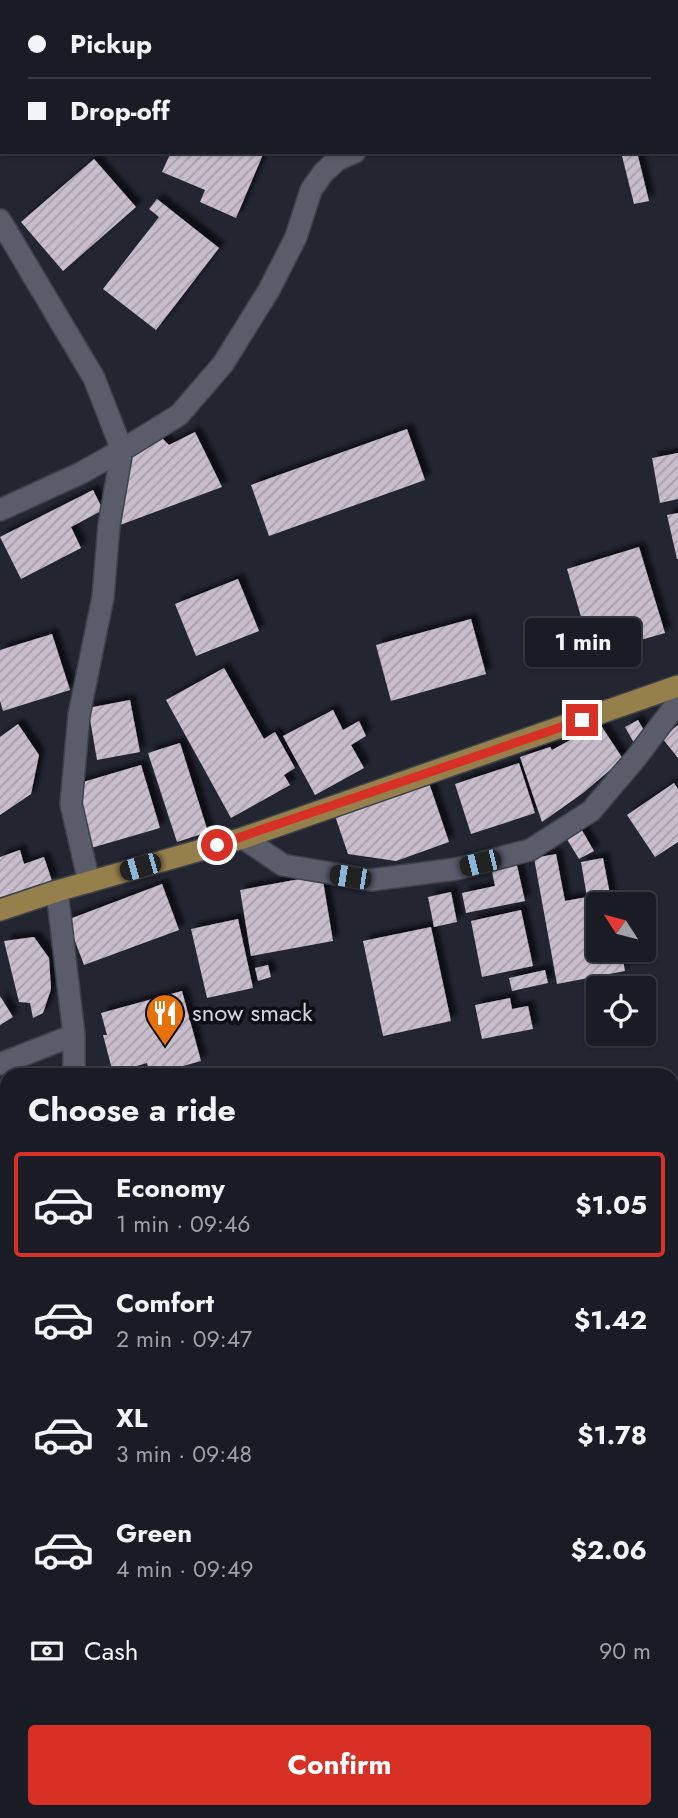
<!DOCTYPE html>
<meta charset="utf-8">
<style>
:root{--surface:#1a1c25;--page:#23252d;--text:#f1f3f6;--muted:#9fa1a7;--line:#383a42;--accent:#d93025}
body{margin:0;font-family:Jost,sans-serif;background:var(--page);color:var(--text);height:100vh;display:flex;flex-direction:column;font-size:26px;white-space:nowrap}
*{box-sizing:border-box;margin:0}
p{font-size:23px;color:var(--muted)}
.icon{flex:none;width:38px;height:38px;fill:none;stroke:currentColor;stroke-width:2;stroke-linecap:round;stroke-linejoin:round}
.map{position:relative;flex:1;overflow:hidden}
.panel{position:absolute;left:0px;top:1068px;width:679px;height:751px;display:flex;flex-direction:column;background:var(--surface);border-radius:21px 21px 0 0;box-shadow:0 2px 5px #0004,0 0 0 2px var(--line)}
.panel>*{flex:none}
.hud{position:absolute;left:0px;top:0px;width:679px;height:154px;box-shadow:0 2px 5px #0004,0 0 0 2px var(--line);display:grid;align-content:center;height:154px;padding:0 28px;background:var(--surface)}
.needle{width:46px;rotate:306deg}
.buttons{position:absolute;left:586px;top:892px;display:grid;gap:14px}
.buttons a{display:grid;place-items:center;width:70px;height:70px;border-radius:7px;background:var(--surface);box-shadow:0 2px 5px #0004,0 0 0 2px var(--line);font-size:35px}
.end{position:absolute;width:32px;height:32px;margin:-16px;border:9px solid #d93025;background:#fff;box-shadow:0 0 0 4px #fff}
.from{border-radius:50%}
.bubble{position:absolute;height:49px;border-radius:7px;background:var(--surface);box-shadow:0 2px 5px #0004,0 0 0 2px var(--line);font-size:23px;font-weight:700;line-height:49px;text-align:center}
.car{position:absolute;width:21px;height:42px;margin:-21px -10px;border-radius:9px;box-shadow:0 0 5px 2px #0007;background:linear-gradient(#222 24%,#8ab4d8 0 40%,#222 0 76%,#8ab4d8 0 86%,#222 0)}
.hud b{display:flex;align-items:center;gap:24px;height:66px;font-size:26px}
.hud b+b{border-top:2px solid var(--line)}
.hud i{width:18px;height:18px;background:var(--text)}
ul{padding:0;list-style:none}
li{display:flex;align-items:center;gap:21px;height:105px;margin:0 14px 10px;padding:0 14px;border:4px solid transparent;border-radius:7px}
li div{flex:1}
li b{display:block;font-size:26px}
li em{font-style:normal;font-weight:700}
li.current{border-color:var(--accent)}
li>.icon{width:63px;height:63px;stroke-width:1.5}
h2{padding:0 28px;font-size:32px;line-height:84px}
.pay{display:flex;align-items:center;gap:18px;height:77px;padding:0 28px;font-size:26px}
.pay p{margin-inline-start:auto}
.button{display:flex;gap:14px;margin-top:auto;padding:14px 28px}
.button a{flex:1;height:80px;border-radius:7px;background:var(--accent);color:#fff;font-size:28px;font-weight:700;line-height:80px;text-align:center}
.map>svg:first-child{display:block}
</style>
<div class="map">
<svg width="678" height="1818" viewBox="0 0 678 1818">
<defs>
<pattern id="cemetery-stones" width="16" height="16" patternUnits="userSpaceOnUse" patternTransform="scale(1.75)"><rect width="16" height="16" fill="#31490e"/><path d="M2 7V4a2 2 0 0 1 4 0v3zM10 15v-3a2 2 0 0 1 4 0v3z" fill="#4e6231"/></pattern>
<pattern id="building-hatch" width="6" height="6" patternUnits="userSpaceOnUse" patternTransform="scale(1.75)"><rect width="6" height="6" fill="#c8bdca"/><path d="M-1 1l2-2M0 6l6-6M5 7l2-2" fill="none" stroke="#a69ea8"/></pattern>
<filter id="shadow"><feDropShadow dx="6" dy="-6" stdDeviation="2" flood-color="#0009"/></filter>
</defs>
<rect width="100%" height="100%" fill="#232531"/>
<path fill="url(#cemetery-stones)" d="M72,0H587V2H72Z"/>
<path fill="url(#building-hatch)" filter="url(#shadow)" d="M171,152H264L236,218L200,202L205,190L162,172Z
M621,152H637L649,201L634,204Z
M94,159L136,207L63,271L21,222Z
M157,199L219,248L156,330L103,289L159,217L149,209Z
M407,429L425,480L269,536L251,485Z
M195,432L222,487L120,525L128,460L160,436L169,445Z
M678,453V499L660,503L652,458Z
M93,490L103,510L71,527L81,548L21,579L0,537Z
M678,513V559H677L667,515Z
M639,547L665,633L592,654L567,569Z
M238,579L259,631L196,656L175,604Z
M471,619L486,674L391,701L376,645Z
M52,634L70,690L3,711L0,701V650Z
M224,668L264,739L275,732L295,768L284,775L290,785L231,818L166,700Z
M130,700L140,752L97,760L88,708Z
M333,710L343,730L359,721L366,736L351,745L364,768L315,795L283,736Z
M638,720L647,736L634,743L625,727Z
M18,724L39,755L31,794L0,815V737Z
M600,724L623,759L583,793L542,822L520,757L550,747L552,750Z
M678,725V758L662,738Z
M180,743L208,832L177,842L148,753Z
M519,763L535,813L471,834L455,784Z
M141,765L160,828L91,848L73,785Z
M428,780L449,842L396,861L348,854L334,813Z
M674,783L678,789V842L655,857L627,815Z
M580,827L594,851L579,859L565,836Z
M20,850L24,864L44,857L52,881L0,899V857Z
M556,854L565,901L587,897L581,862L603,858L612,905H598V950H621L625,971L557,984L534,858Z
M516,861L525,901L466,913L462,893L495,886L491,867Z
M322,875L333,941L251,956L240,890Z
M162,884L179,930L84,965L67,920Z
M451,892L457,922L434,927L428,897Z
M521,910L533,966L482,977L471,921Z
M238,919L253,988L207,998L191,929Z
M431,927L451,1021L383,1036L363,941Z
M34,937L49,958L51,989L43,1013L33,1018L30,1003L19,1002L4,941Z
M268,965L271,977L258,981L255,968Z
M545,970L548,983L512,991L509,978Z
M182,991L201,1061L155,1074H150L147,1063L113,1073L103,1035H107L101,1013Z
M0,996L13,1017L0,1025Z
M510,998L512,1009L528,1006L533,1029L482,1039L475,1005Z
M672,1144L678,1158V1231L672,1234Z
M0,1150L7,1154V1175L3,1182L7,1184V1241L0,1253Z
M0,1440L7,1444V1528L0,1543Z
M678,1519V1572L672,1576V1523Z
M678,1577V1643L672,1647V1581Z
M159,1811H190L198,1818H159L155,1815Z
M283,1811H301L310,1818H278Z"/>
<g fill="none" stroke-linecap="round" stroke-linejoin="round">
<defs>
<path id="minor" d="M677,125H678
M0,220L94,378L122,450L109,525L103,597L79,715L71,804L89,882
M0,510L81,473L122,450L179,415L223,364L269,290L296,237L311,190L323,173L337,160L355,152
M243,838L283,865L371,880L456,869L530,850L591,811L636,758L678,702
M57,891L74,1035V1074
M0,1064L74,1035
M672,1367L678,1360
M672,1725L678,1729
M222,1818L223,1811"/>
<path id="major" d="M0,910L57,891L243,838L678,686"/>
</defs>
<use href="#minor" stroke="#40424b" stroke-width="24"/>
<use href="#major" stroke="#40424b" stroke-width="24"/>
<use href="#minor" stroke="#5a5c6a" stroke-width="21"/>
<use href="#major" stroke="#957f4b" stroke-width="21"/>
</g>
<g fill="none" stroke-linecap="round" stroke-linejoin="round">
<path stroke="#d93025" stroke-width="9" d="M217,845L582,720"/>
</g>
<defs>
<symbol id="restaurant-pin" viewBox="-11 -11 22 30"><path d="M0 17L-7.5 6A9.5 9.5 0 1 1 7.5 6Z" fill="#e8710a" stroke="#0e0f14"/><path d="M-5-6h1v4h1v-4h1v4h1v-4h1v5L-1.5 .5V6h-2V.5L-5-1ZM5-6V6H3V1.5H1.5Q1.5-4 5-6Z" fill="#fff"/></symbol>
</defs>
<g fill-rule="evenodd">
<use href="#restaurant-pin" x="143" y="991" width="44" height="60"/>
</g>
<g text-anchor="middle" stroke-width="7" stroke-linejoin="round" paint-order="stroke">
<g font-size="24" fill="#d4d5dd" stroke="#0e0f14" text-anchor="start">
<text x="192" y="1021">snow smack</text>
</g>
</g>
</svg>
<div class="buttons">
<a><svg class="needle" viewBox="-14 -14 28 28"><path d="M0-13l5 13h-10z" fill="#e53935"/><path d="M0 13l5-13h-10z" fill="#9fa1a7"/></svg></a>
<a><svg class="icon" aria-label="locate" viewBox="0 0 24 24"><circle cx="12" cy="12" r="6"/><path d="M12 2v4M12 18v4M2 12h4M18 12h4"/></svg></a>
</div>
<i class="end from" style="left:217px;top:845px"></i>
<i class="end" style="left:582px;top:720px"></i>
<div class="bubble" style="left:525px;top:618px;width:116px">1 min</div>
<i class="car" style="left:480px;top:863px;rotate:256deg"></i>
<i class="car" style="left:140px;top:867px;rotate:254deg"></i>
<i class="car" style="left:350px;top:877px;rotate:279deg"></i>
<div class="hud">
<b><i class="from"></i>Pickup</b>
<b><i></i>Drop-off</b>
</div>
<section class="panel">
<h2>Choose a ride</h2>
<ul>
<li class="current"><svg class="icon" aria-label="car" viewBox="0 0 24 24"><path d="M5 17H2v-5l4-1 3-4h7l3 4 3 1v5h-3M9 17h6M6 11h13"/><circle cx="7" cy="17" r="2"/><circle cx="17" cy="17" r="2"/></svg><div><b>Economy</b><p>1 min · 09:46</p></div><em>$1.05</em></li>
<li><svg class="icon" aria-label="car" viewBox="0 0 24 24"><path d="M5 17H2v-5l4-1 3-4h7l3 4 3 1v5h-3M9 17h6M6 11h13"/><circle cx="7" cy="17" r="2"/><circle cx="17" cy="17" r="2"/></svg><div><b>Comfort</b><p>2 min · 09:47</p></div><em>$1.42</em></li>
<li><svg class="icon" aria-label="car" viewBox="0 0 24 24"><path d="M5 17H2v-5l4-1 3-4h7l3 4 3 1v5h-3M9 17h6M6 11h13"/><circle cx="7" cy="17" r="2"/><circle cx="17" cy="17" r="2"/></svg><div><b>XL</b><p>3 min · 09:48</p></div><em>$1.78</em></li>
<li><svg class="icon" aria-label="car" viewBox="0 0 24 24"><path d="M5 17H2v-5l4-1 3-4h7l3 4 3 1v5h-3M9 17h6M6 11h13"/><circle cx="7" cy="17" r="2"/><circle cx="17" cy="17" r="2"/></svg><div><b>Green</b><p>4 min · 09:49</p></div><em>$2.06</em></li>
</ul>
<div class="pay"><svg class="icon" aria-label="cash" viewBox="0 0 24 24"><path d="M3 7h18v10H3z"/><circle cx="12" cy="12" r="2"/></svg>Cash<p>90 m</p></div>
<div class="button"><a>Confirm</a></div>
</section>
</div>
